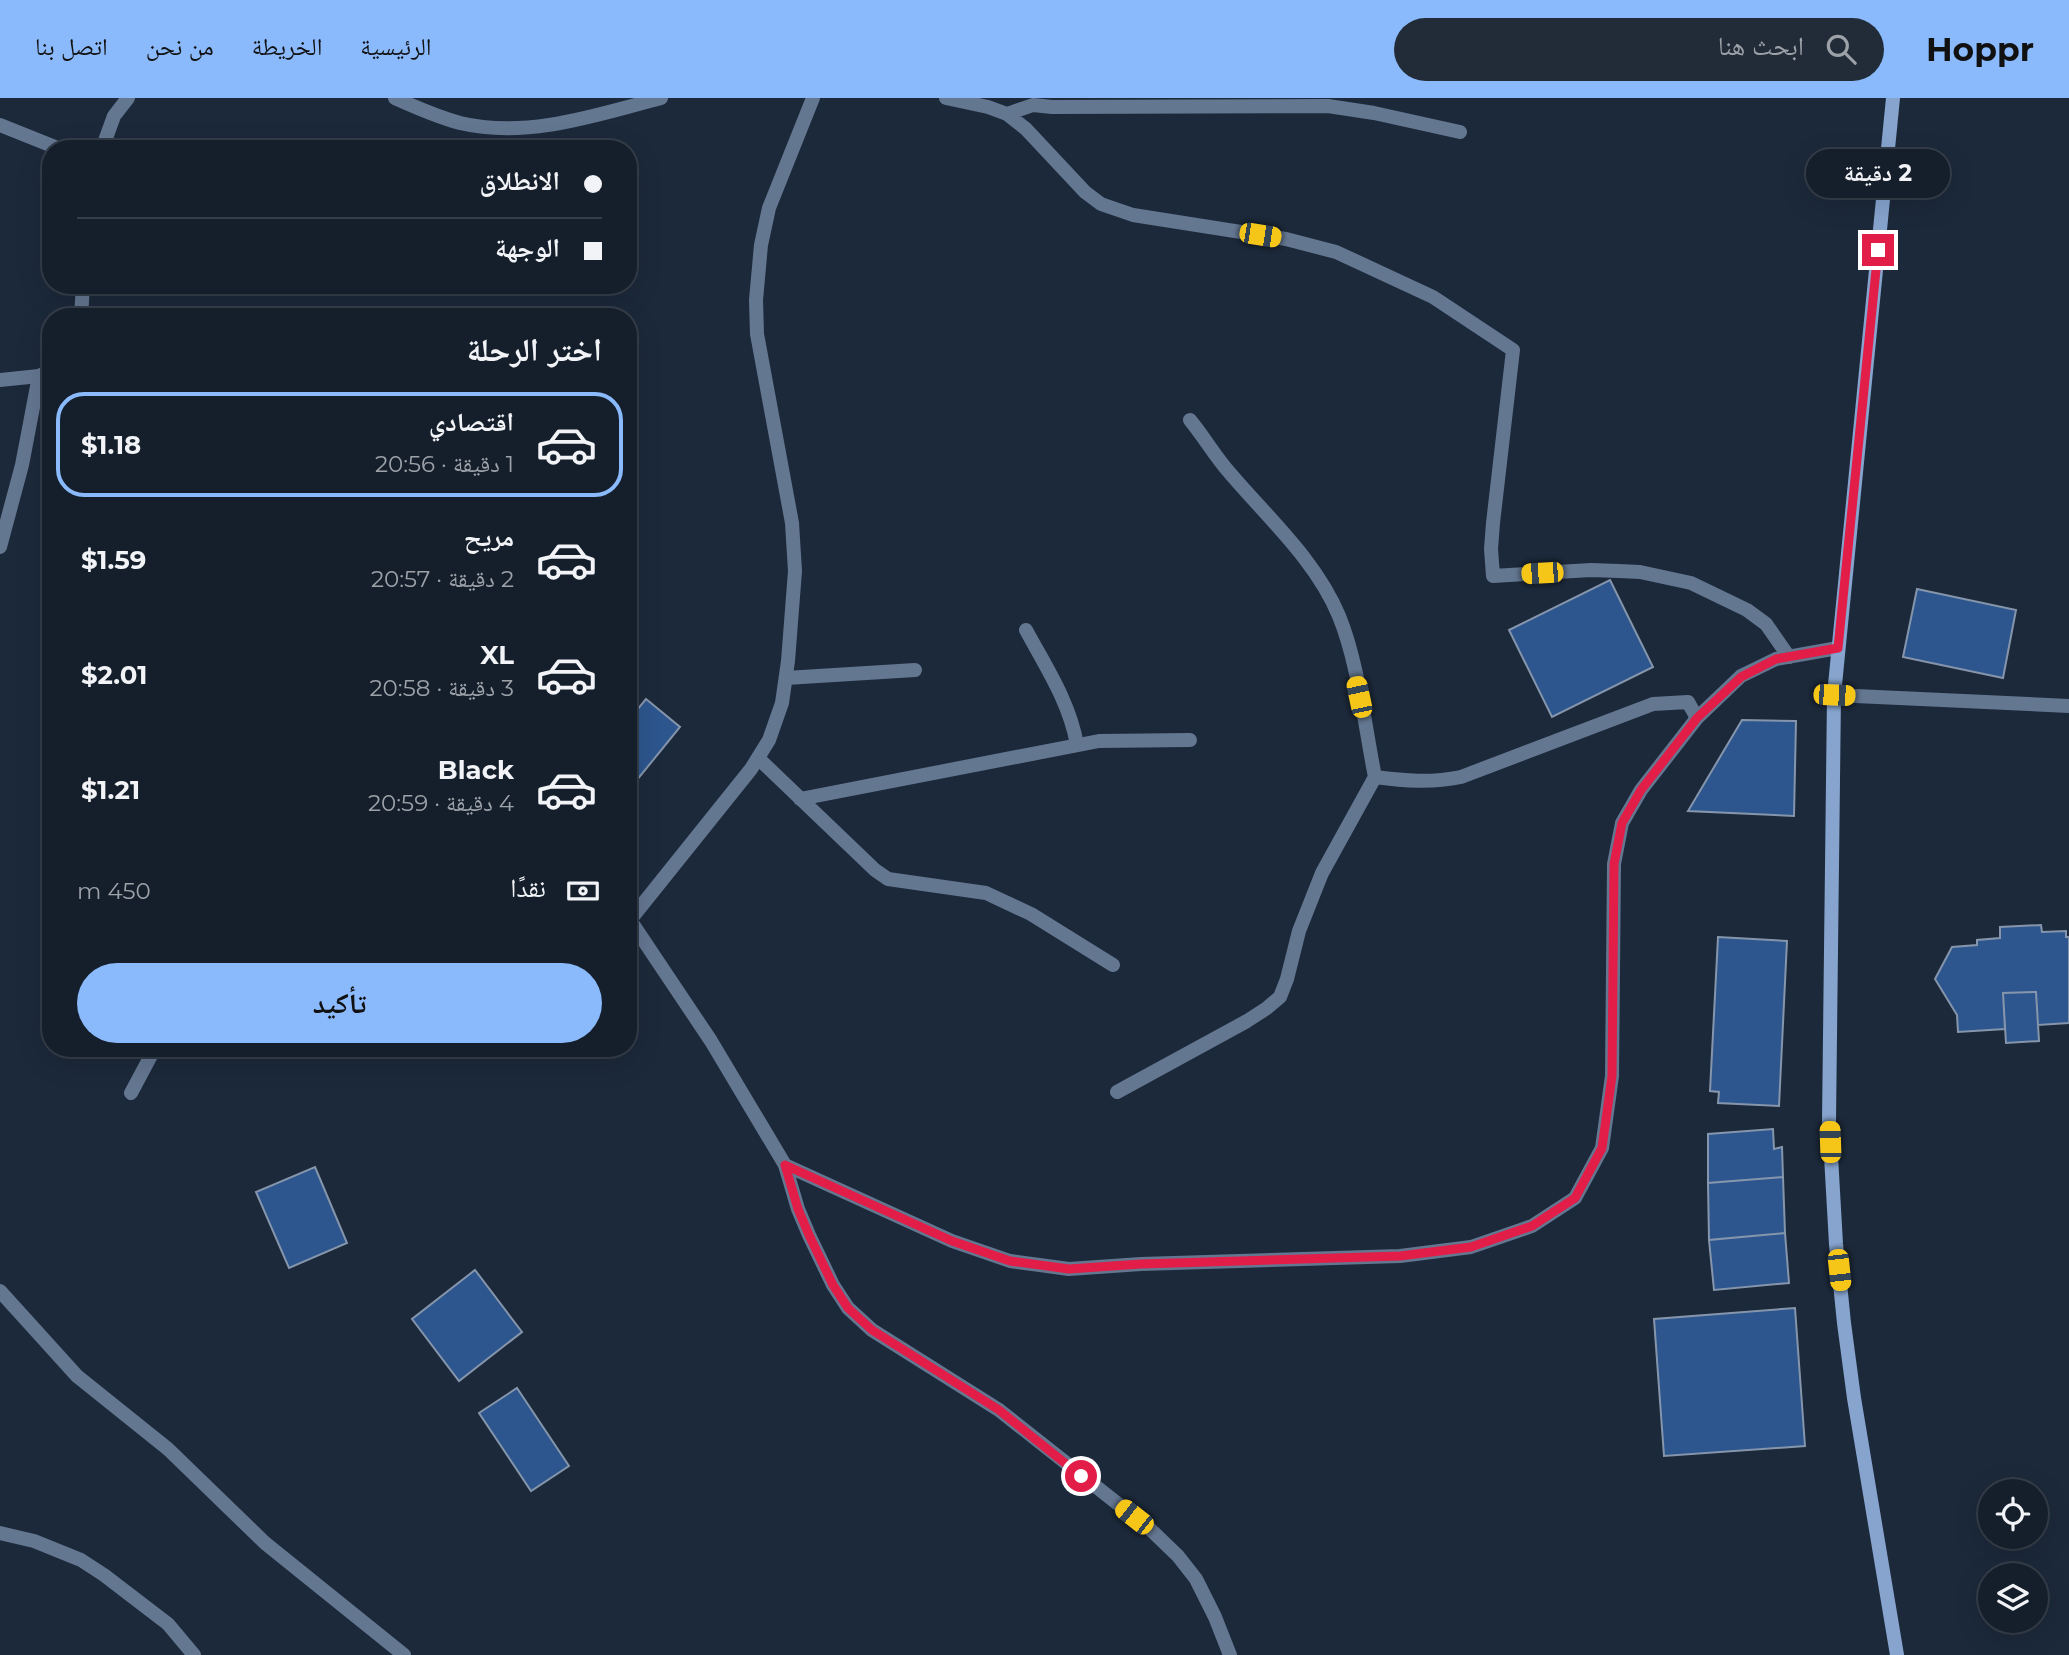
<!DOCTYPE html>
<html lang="ar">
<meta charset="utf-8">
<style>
:root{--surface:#151f2c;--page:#222c38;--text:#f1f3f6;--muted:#9da2a9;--line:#343d48;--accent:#8abafc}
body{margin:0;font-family:Montserrat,"Noto Naskh Arabic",sans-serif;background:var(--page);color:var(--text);direction:rtl;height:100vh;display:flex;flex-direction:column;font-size:26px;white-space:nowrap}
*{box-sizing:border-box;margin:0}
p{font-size:23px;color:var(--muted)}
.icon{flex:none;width:38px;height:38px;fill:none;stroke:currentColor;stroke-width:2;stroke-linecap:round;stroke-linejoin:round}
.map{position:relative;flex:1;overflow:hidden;direction:ltr}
.drawer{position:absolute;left:42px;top:210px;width:595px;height:749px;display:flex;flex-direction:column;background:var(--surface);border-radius:28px;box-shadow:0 7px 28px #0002,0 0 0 2px var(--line);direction:rtl}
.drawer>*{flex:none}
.hud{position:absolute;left:42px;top:42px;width:595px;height:154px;border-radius:28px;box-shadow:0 7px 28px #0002,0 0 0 2px var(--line);direction:rtl;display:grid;align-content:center;height:154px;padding:0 35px;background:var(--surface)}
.buttons{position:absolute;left:1978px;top:1381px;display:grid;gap:14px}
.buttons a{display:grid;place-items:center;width:70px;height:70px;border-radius:50%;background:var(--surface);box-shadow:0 7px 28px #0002,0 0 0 2px var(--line);font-size:35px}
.end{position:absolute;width:32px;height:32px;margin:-16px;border:9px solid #e11d48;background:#fff;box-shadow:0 0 0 4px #fff}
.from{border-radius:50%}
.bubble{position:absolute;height:49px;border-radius:24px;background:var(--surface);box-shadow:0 7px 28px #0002,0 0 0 2px var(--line);font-size:23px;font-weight:700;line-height:49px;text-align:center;direction:rtl}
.car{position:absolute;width:21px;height:42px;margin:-21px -10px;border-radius:9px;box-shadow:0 0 5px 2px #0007;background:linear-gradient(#f5c518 24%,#345 0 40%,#f5c518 0 76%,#345 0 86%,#f5c518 0)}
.hud b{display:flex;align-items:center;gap:24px;height:66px;font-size:26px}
.hud b+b{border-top:2px solid var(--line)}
.hud i{width:18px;height:18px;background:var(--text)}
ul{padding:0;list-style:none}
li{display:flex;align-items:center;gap:21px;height:105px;margin:0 14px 10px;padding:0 21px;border:4px solid transparent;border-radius:28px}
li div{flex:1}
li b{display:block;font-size:26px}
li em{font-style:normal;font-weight:700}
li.on{border-color:var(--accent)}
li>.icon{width:63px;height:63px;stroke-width:1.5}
h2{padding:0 35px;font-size:32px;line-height:84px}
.pay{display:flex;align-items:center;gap:18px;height:77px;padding:0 35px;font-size:26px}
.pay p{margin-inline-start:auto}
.button{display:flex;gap:14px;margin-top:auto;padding:14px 35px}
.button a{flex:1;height:80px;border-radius:42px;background:var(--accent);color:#111;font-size:28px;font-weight:700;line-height:80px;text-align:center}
header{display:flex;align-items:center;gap:42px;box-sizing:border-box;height:98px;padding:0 35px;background:var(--accent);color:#111}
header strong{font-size:33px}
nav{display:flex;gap:38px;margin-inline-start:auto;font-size:24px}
.search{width:490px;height:63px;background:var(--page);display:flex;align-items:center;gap:18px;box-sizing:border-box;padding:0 24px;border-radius:38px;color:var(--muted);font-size:26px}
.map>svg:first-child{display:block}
</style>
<header>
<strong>Hoppr</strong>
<div class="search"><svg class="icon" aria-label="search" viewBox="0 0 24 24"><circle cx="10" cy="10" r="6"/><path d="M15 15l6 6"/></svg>ابحث هنا</div>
<nav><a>الرئيسية</a><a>الخريطة</a><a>من نحن</a><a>اتصل بنا</a></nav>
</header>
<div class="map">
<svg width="2069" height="1557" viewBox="0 0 2069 1557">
<rect width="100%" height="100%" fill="#1c293a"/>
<path fill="#2d568e" stroke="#8595ab" stroke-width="2" d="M1610,482L1653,569L1552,619L1509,532Z
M1917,491L2016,512L2003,580L1903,559Z
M646,601L680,629L628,693V623Z
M1742,622L1796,623L1794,718L1688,713Z
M2041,827L2042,834L2066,833V839H2069V925L2038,927L2036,894L2003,895L2005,931L1958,934L1957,917L1935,881L1952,849L1977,847V842L2000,840V829Z
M1718,839L1787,843L1779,1008L1718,1005L1719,994L1710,993Z
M2036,894L2039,943L2006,945L2003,895Z
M1773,1031L1774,1051L1782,1049L1783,1079L1708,1085V1036Z
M315,1069L347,1145L289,1170L256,1094Z
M1783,1079L1785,1135L1709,1142L1708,1085Z
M1785,1135L1789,1185L1714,1192L1709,1142Z
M475,1172L522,1234L459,1283L412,1221Z
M1795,1210L1805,1348L1664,1358L1654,1221Z
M517,1290L569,1368L531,1393L479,1315Z"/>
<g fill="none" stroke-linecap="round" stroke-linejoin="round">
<path stroke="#647791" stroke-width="14" d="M946,0L988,9L1007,16L1026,31L1085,94L1101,106L1133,117L1286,141L1336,154L1433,199L1513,252L1493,425L1491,451L1493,478L1591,472L1619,473L1640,474L1691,485L1747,512L1766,526L1789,559
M1007,16L1033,7L1052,9L1328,8L1374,15L1460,34
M0,449L22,367L39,278
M1026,532C1046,569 1070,605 1077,647
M786,580L915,572
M758,660L875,772L888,781L986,795L1031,816L1113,867
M1375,679C1405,683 1431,685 1461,679L1653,606L1688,604L1697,620
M800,701L1099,643L1190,642
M1117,994L1247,923L1267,910L1280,899L1287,881L1299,833L1322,775L1375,679C1365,629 1358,564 1339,518C1316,462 1267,419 1229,374C1215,358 1204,339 1190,322
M131,995L155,950"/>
<path stroke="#647791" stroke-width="14" d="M395,0C415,9 438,19 460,25C527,41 597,17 661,0
M813,0L769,110L761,147L756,202L757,236L792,425L795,473L788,563L782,605L769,642L751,671L630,822L711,943L785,1067L952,1143L1010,1163L1069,1171L1141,1166L1400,1158L1471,1149L1532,1128L1575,1100L1602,1050L1612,978L1614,766L1622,725L1641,692L1697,620L1741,578L1776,561L1838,550
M0,27L60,51
M102,51L114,18L128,0
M81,219L83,187
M0,282L39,278L51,272
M1834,597L2069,608
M785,1067L798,1111L809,1137L833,1187L848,1210L872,1232L999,1312L1151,1432L1178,1458L1196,1481L1215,1519L1230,1557
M0,1193L77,1278L168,1351L265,1445L404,1557
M0,1435L34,1443L81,1462L104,1477L168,1526L194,1557"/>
<path stroke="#86a4ce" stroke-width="14" d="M1893,0L1834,597L1829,1023L1836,1146L1844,1225L1854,1300L1897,1557"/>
</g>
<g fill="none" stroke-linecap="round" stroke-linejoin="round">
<path stroke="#e11d48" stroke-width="9" d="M1081,1378L999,1312L872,1232L848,1210L833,1187L809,1137L798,1111L785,1067L952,1143L1010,1163L1069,1171L1141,1166L1400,1158L1471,1149L1532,1128L1575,1100L1602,1050L1612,978L1614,766L1622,725L1641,692L1697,620L1741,579L1776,561L1838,550L1878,152"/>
</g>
</svg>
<div class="buttons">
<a><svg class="icon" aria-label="locate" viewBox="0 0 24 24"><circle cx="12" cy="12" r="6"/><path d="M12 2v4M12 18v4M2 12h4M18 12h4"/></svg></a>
<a><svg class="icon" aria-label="layers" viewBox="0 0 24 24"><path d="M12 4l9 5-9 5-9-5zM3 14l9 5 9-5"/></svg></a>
</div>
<i class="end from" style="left:1081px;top:1378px"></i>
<i class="end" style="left:1878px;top:152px"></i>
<div class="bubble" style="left:1806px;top:51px;width:144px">2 دقيقة</div>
<i class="car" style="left:1260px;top:137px;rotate:99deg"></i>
<i class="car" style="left:1542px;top:475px;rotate:267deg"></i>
<i class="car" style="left:1834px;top:597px;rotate:92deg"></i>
<i class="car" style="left:1359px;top:599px;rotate:348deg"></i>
<i class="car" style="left:1830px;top:1044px;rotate:358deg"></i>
<i class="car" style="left:1839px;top:1172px;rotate:174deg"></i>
<i class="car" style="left:1134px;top:1419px;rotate:308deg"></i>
<div class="hud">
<b><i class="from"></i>الانطلاق</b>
<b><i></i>الوجهة</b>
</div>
<section class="drawer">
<h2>اختر الرحلة</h2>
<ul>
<li class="on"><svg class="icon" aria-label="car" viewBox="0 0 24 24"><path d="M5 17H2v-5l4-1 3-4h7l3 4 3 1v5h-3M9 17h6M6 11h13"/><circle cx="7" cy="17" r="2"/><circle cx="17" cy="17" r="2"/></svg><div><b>اقتصادي</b><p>1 دقيقة · 20:56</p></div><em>$1.18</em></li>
<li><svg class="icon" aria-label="car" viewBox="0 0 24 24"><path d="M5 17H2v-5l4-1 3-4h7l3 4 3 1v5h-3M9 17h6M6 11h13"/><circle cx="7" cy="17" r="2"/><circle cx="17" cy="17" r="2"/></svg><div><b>مريح</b><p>2 دقيقة · 20:57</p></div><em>$1.59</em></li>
<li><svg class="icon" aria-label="car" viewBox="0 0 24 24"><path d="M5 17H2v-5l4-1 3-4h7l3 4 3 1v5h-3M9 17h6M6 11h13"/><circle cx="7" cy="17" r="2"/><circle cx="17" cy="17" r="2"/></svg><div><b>XL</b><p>3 دقيقة · 20:58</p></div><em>$2.01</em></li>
<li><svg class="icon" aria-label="car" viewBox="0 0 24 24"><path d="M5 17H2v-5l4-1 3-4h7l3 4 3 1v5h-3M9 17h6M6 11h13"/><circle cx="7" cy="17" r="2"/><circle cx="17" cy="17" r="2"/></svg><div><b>Black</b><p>4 دقيقة · 20:59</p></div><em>$1.21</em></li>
</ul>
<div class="pay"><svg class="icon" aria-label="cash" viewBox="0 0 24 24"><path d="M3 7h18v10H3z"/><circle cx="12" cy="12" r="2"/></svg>نقدًا<p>450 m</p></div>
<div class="button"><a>تأكيد</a></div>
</section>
</div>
